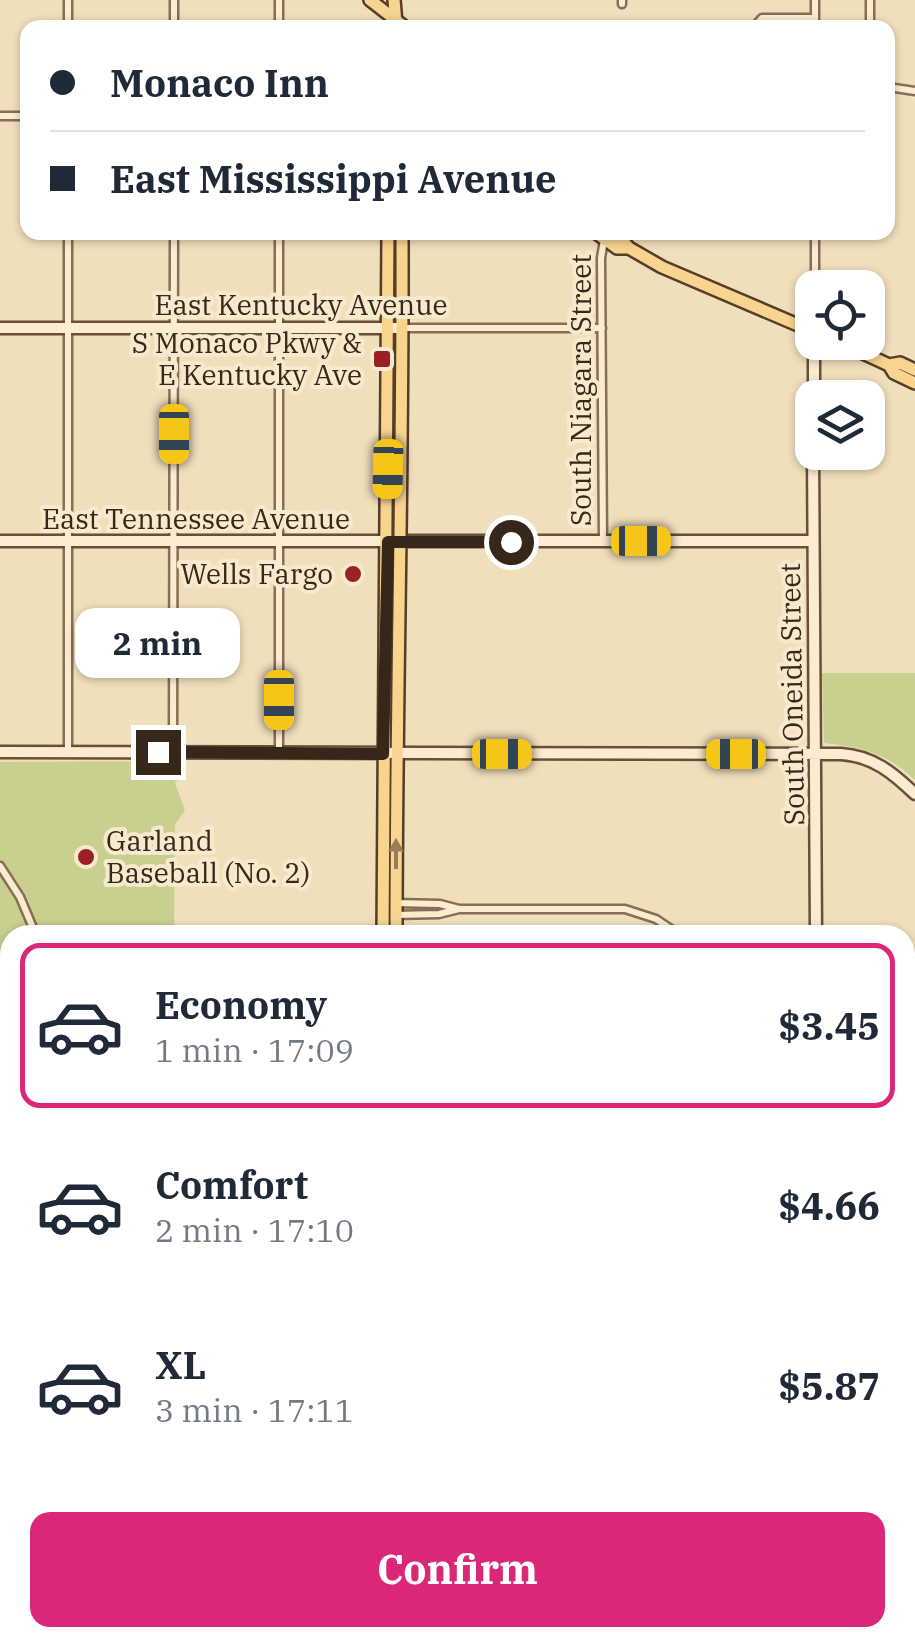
<!DOCTYPE html>
<meta charset="utf-8">
<style>
:root{--surface:#fff;--page:#f2f2f3;--text:#1f2937;--muted:#747a83;--line:#e0e1e3;--accent:#db2777}
body{margin:0;font-family:"IBM Plex Serif",serif;background:var(--page);color:var(--text);height:100vh;display:flex;flex-direction:column;font-size:38px;white-space:nowrap}
*{box-sizing:border-box;margin:0}
p{font-size:32px;color:var(--muted)}
.icon{flex:none;width:55px;height:55px;fill:none;stroke:currentColor;stroke-width:2;stroke-linecap:round;stroke-linejoin:round}
.map{position:relative;flex:1;overflow:hidden}
.side{position:absolute;left:0px;top:925px;width:915px;height:722px;display:flex;flex-direction:column;background:var(--surface);border-radius:30px 30px 0 0;box-shadow:0 2px 8px #0004}
.side>*{flex:none}
.guide{position:absolute;left:20px;top:20px;width:875px;height:220px;border-radius:20px;box-shadow:0 2px 8px #0004;display:grid;align-content:center;height:220px;padding:0 30px;background:var(--surface)}
.tools{position:absolute;left:795px;top:270px;display:grid;gap:20px}
.tools a{display:grid;place-items:center;width:90px;height:90px;border-radius:20px;background:var(--surface);box-shadow:0 2px 8px #0004;font-size:50px}
.end{position:absolute;width:45px;height:45px;margin:-22px;border:12px solid #36271a;background:#fff;box-shadow:0 0 0 5px #fff}
.from{border-radius:50%}
.bubble{position:absolute;height:70px;border-radius:20px;background:var(--surface);box-shadow:0 2px 8px #0004;font-size:32px;font-weight:700;line-height:70px;text-align:center}
.car{position:absolute;width:30px;height:60px;margin:-30px -15px;border-radius:12px;box-shadow:0 0 8px 2px #0007;background:linear-gradient(#f5c518 24%,#345 0 40%,#f5c518 0 76%,#345 0 86%,#f5c518 0)}
.guide b{display:flex;align-items:center;gap:35px;height:95px;font-size:38px}
.guide b+b{border-top:2px solid var(--line)}
.guide i{width:25px;height:25px;background:var(--text)}
ul{padding:18px 0 0;list-style:none}
li{display:flex;align-items:center;gap:30px;height:165px;margin:0 20px 15px;padding:0 10px;border:5px solid transparent;border-radius:20px}
li div{flex:1}
li b{display:block;font-size:38px}
li em{font-style:normal;font-weight:700}
li.active{border-color:var(--accent)}
li>.icon{width:90px;height:90px;stroke-width:1.5}
.button{display:flex;gap:20px;margin-top:auto;padding:20px 30px}
.button a{flex:1;height:115px;border-radius:20px;background:var(--accent);color:#fff;font-size:40px;font-weight:700;line-height:115px;text-align:center}
.map>svg:first-child{display:block}
</style>
<div class="map">
<svg width="915" height="1646" viewBox="0 0 915 1646">
<rect width="100%" height="100%" fill="#f0dfbb"/>
<path fill="#c9cf8f" d="M822,673H915V780C887,753 861,747 824,743Z
M172,761L183,767V775L175,783L185,811L175,824L174,935H10V1080L0,1073V762Z
M399,1638H602L613,1646H399Z"/>
<g fill="none" stroke-linecap="round" stroke-linejoin="round">
<path stroke="#678f84" stroke-width="2.5" d="M486,1638L487,1646"/>
<path stroke="#a0c1b6" stroke-width="12" d="M0,1140L10,1149
M681,1646L688,1638"/>
<defs>
<path id="street" d="M870,0V28
M622,4V0
M68,28V0
M174,28V0
M279,28V0
M753,28L762,18H815
M815,28V0
M888,87L915,91
M0,116H28
M279,232V752
M815,232V288
M403,328H602
M603,542L601,258L604,240
M68,751V232
M173,751L174,232
M0,866L20,897L36,935
M394,903L440,904L459,909H625L656,919L680,935
M394,915L439,914L459,909
M0,1023L10,1020
M905,1230H915
M905,1321H915
M905,1411H915
M5,1609L6,1283
M72,1638V1646
M284,1638V1646
M735,1638L746,1646
M191,1646V1638"/>
<path id="secondary" d="M0,328H402
M814,398V342
M813,452L816,935
M0,541H813
M0,752L841,754C873,756 893,773 915,794
M0,1084L10,1091
M0,1609H10
M612,1638L623,1646"/>
<path id="primary" d="M370,0L406,28
M394,0L396,23
M595,232L617,248H629L662,267L812,331
M615,232L629,248
M839,342L889,365L900,363L915,370
M889,365L894,373L915,383
M383,935L388,232
M396,935C396,701 403,467 402,232
M390,1646V1638"/>
</defs>
<use href="#street" stroke="#886e54" stroke-width="11"/>
<use href="#secondary" stroke="#6a4f38" stroke-width="15"/>
<use href="#primary" stroke="#553d29" stroke-width="16"/>
<use href="#street" stroke="#fbeccf" stroke-width="6"/>
<use href="#secondary" stroke="#fbeccf" stroke-width="10"/>
<use href="#primary" stroke="#f8d48f" stroke-width="11"/>
</g>
<defs><path id="oneway-solid" d="M-6-.8H1V-3.2L6.5 0L1 3.2V.8H-6Z" transform="scale(2.5)"/></defs>
<use fill="#977e54" href="#oneway-solid" transform="translate(396 854) rotate(-90)"/>
<g fill="none" stroke-linecap="round" stroke-linejoin="round">
<path stroke="#36271a" stroke-width="12" d="M158,752L383,754L388,542H511"/>
</g>
<g fill="#9b2025" stroke="#f7e9cb" stroke-width="4">
<rect x="372" y="349" width="20" height="20" rx="5"/>
<circle cx="353" cy="574" r="10"/>
<circle cx="86" cy="857" r="10"/>
</g>
<g text-anchor="middle" stroke-width="8" stroke-linejoin="round" paint-order="stroke">
<g font-size="28" fill="#36271a" stroke="#f7e9cb">
<text x="301" y="315">East Kentucky Avenue</text>
<text transform="translate(581 390) rotate(-90)" y="10">South Niagara Street</text>
<text x="196" y="529">East Tennessee Avenue</text>
<text transform="translate(792 694) rotate(-91)" y="10">South Oneida Street</text>
</g>
<g font-size="28" fill="#36271a" stroke="#f7e9cb" text-anchor="end">
<text x="362" y="353">S Monaco Pkwy &amp;<tspan x="362" dy="32">E Kentucky Ave</tspan></text>
<text x="333" y="584">Wells Fargo</text>
<text x="106" y="851" text-anchor="start">Garland<tspan x="106" dy="32">Baseball (No. 2)</tspan></text>
</g>
</g>
</svg>
<div class="tools">
<a><svg class="icon" aria-label="locate" viewBox="0 0 24 24"><circle cx="12" cy="12" r="6"/><path d="M12 2v4M12 18v4M2 12h4M18 12h4"/></svg></a>
<a><svg class="icon" aria-label="layers" viewBox="0 0 24 24"><path d="M12 4l9 5-9 5-9-5zM3 14l9 5 9-5"/></svg></a>
</div>
<i class="end from" style="left:511px;top:542px"></i>
<i class="end" style="left:158px;top:752px"></i>
<div class="bubble" style="left:75px;top:608px;width:165px">2 min</div>
<i class="car" style="left:174px;top:434px;rotate:180deg"></i>
<i class="car" style="left:388px;top:469px;rotate:181deg"></i>
<i class="car" style="left:641px;top:541px;rotate:90deg"></i>
<i class="car" style="left:279px;top:700px;rotate:180deg"></i>
<i class="car" style="left:502px;top:754px;rotate:90deg"></i>
<i class="car" style="left:736px;top:754px;rotate:270deg"></i>
<div class="guide">
<b><i class="from"></i>Monaco Inn</b>
<b><i></i>East Mississippi Avenue</b>
</div>
<section class="side">
<ul>
<li class="active"><svg class="icon" aria-label="car" viewBox="0 0 24 24"><path d="M5 17H2v-5l4-1 3-4h7l3 4 3 1v5h-3M9 17h6M6 11h13"/><circle cx="7" cy="17" r="2"/><circle cx="17" cy="17" r="2"/></svg><div><b>Economy</b><p>1 min · 17:09</p></div><em>$3.45</em></li>
<li><svg class="icon" aria-label="car" viewBox="0 0 24 24"><path d="M5 17H2v-5l4-1 3-4h7l3 4 3 1v5h-3M9 17h6M6 11h13"/><circle cx="7" cy="17" r="2"/><circle cx="17" cy="17" r="2"/></svg><div><b>Comfort</b><p>2 min · 17:10</p></div><em>$4.66</em></li>
<li><svg class="icon" aria-label="car" viewBox="0 0 24 24"><path d="M5 17H2v-5l4-1 3-4h7l3 4 3 1v5h-3M9 17h6M6 11h13"/><circle cx="7" cy="17" r="2"/><circle cx="17" cy="17" r="2"/></svg><div><b>XL</b><p>3 min · 17:11</p></div><em>$5.87</em></li>
</ul>
<div class="button"><a>Confirm</a></div>
</section>
</div>
